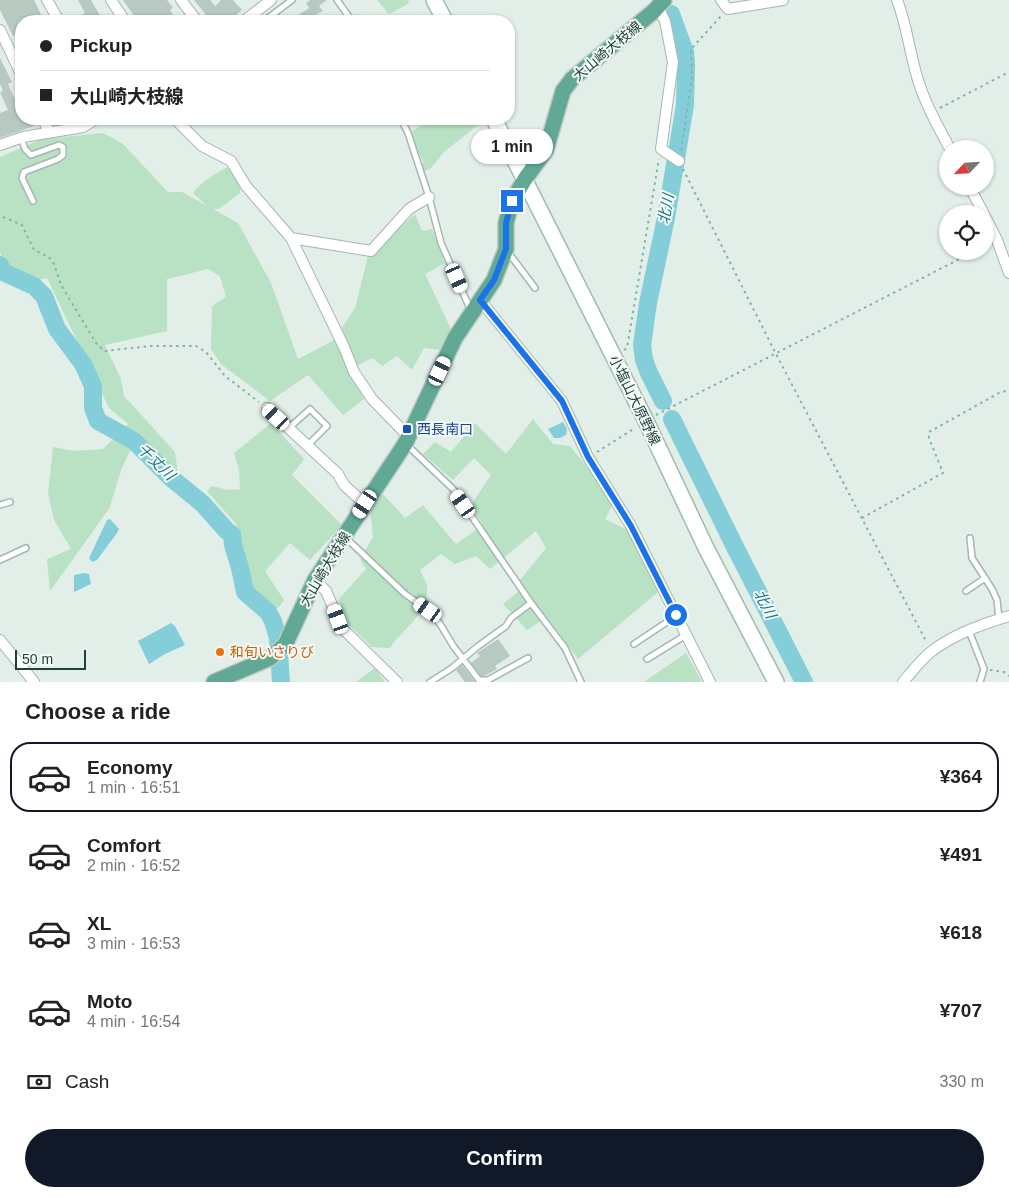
<!DOCTYPE html>
<meta charset="utf-8">
<style>
:root{--surface:#fff;--page:#f2f2f2;--text:#222;--muted:#767676;--line:#e0e0e0;--accent:#111827}
body{margin:0;font-family:Arial,"Noto Sans JP",sans-serif;background:var(--page);color:var(--text);height:100vh;display:flex;flex-direction:column;font-size:19px;white-space:nowrap}
*{box-sizing:border-box;margin:0}
p{font-size:16px;color:var(--muted)}
.icon{flex:none;width:28px;height:28px;fill:none;stroke:currentColor;stroke-width:2;stroke-linecap:round;stroke-linejoin:round}
.map{position:relative;height:682px;overflow:hidden}
.sheet{display:flex;flex-direction:column;background:var(--surface);flex:1}
.sheet>*{flex:none}
.banner{position:absolute;left:15px;top:15px;width:500px;height:110px;border-radius:20px;box-shadow:0 1px 4px #0004;display:grid;align-content:center;height:110px;padding:0 25px;background:var(--surface)}
.needle{width:32px;rotate:245deg}
.tools{position:absolute;left:939px;top:140px;display:grid;gap:10px}
.tools a{display:grid;place-items:center;width:55px;height:55px;border-radius:50%;background:var(--surface);box-shadow:0 1px 4px #0004;font-size:25px}
.scale{position:absolute;left:15px;bottom:12px;width:71px;box-sizing:border-box;padding-left:5px;border:2px solid #1f4138;border-top:0;font-size:14px;line-height:18px;white-space:nowrap;color:#1f4138;-webkit-text-stroke:4px #f3faf6;paint-order:stroke}
.end{position:absolute;width:22px;height:22px;margin:-11px;border:6px solid #1a73e8;background:#fff;box-shadow:0 0 0 2px #fff}
.from{border-radius:50%}
.bubble{position:absolute;height:35px;border-radius:18px;background:var(--surface);box-shadow:0 1px 4px #0004;font-size:16px;font-weight:600;line-height:35px;text-align:center}
.car{position:absolute;width:15px;height:30px;margin:-15px -8px;border-radius:6px;box-shadow:0 0 4px 1px #0007;background:linear-gradient(#fff 24%,#345 0 40%,#fff 0 76%,#345 0 86%,#fff 0)}
.banner b{display:flex;align-items:center;gap:18px;height:48px;font-size:19px}
.banner b+b{border-top:1px solid var(--line)}
.banner i{width:12px;height:12px;background:var(--text)}
ul{padding:0;list-style:none}
li{display:flex;align-items:center;gap:15px;height:70px;margin:0 10px 8px;padding:0 15px;border:2px solid transparent;border-radius:20px}
li div{flex:1}
li b{display:block;font-size:19px}
li em{font-style:normal;font-weight:600}
li.on{border-color:var(--accent)}
li>.icon{width:45px;height:45px;stroke-width:1.5}
h2{padding:0 25px;font-size:22px;line-height:60px}
.pay{display:flex;align-items:center;gap:12px;height:55px;padding:0 25px;font-size:19px}
.pay p{margin-inline-start:auto}
.action{display:flex;gap:10px;margin-top:auto;padding:10px 25px}
.action a{flex:1;height:58px;border-radius:30px;background:var(--accent);color:#fff;font-size:20px;font-weight:600;line-height:58px;text-align:center}
.map>svg:first-child{display:block}
</style>
<div class="map">
<svg width="1009" height="682" viewBox="0 0 1009 682">
<rect width="100%" height="100%" fill="#e2eee8"/>
<path fill="#b8e2c3" d="M377,0H409L408,4L389,14Z
M432,119H479L478,125L444,152L431,168L425,171L422,167L423,161L413,141L412,131Z
M103,133L122,143L168,192H182L207,206L193,193C199,184 219,170 229,167C237,176 241,181 240,193L219,209H213L238,223L271,283L298,359L333,341L355,308L368,256L415,214L422,231L432,229L445,263L425,274L451,329L439,350L424,348L412,370L397,356L382,366L372,358L349,370L364,399L343,415L308,375L270,401L221,364L211,349L212,306L226,297L220,276L208,269L167,279V331L105,345L121,379L124,396L175,452L178,474L138,433L122,468L109,509L50,591L47,559L71,549L54,520L48,493L53,447L74,451L103,449L128,424L109,408L47,278L37,280L6,267L0,252V157L42,139Z
M533,419L553,444L570,446L601,485L612,506L605,519L627,530L658,592L578,659L547,617L527,630L503,604L524,587L520,580L546,548L536,531L490,569L476,556L455,564L441,554L420,570C422,576 427,582 427,588C429,614 402,629 390,648L372,647L346,622L339,599L366,569L360,559L373,537L370,508L381,492L405,518L423,505L456,544L483,525L471,505L491,475L474,458L453,480L423,454L435,442L451,452L467,433V424H476L506,454Z
M271,423L304,459L292,475L342,525L310,560L290,543L265,571L284,600L275,612L251,591L236,524L207,491L212,486L228,490L240,489L239,469L234,453Z
M686,653L702,682H644Z
M375,668L385,682H356Z"/>
<path fill="#83ced9" d="M563,422L567,429L566,435L560,438H554L548,429Z
M110,519L119,529L117,533L97,560L92,562L89,558L107,520Z
M84,573L89,574L91,584L74,592V575Z
M171,623L175,626L185,645L165,654L149,664L138,641Z"/>
<g fill="none" stroke-linecap="round" stroke-linejoin="round">
<path stroke="#83ced9" stroke-width="18" d="M0,265L3,272L34,286L44,296L57,329L83,364L93,386V408L98,421L134,441L170,477L203,504L226,530L232,535L233,545L240,568L245,592L268,612L273,621L278,638L281,682
M663,401L649,373L644,360L642,345L648,303L666,218L685,105L686,65L685,52L671,14
M672,419L735,547L804,682"/>
</g>
<path fill="#b7c9c1" d="M0,0H34L44,21H21V48L15,35L13,36L0,10Z
M78,0H91L103,21H70L85,13Z
M123,0H167L173,8L170,10L177,21H138Z
M194,0H210L215,6L221,0H233L242,10L229,21H211Z
M310,0H327L319,6L323,11L302,21L298,15L309,8L306,3Z
M0,58L12,82L8,84L17,104L21,102V119H31L34,126L0,138V113L8,110L0,92L3,91L0,84Z
M498,639L510,656L495,666L497,669L484,676H481L471,663L480,656L477,653Z
M462,665L475,682H465L456,670Z"/>
<g fill="none" stroke-linecap="round" stroke-linejoin="round">
<defs>
<path id="service" d="M337,0L352,21
M264,21L292,0
M401,119L408,133L429,197L441,243L471,311
M21,138L25,149L31,155L59,145L63,147V155L58,159L24,172L22,178L33,201
M508,252L535,288
M289,428L310,409L327,426L307,446
M406,444L453,489L531,603L565,648L581,682
M0,505L10,502
M345,537L405,594L428,610L440,624L454,647L479,680H488L528,658
M970,538L972,558L992,589L997,600L999,619
M0,560L26,548
M966,591L985,578
M969,631L984,669L980,682
M634,644L676,616
M647,659L686,635
M430,682L452,668L477,647L506,626L511,618L531,603"/>
<path id="minor" d="M47,0L59,21
M111,0L125,21
M181,0L197,21
M721,0L728,9L783,0
M897,0C908,28 910,58 920,86C927,108 939,128 950,149
M658,7L665,21L673,62L661,149L679,161
M244,21L271,0
M0,30L21,74
M43,119L49,132
M175,119L202,146L231,161L246,186L291,238L344,347L354,372L372,399L409,437
M0,145L23,137L83,127L96,119
M969,186L984,214
M985,216L997,240L1009,273
M291,238L371,251L409,209L429,197
M480,300L562,401L588,457L631,526L710,682
M267,408L338,474L344,485L365,504
M315,580L326,591L342,628L397,682
M0,640L34,682
M903,682C912,672 921,659 932,651C954,634 983,624 1009,616"/>
<path id="secondary" d="M434,0L445,21
M494,119L646,421L706,548L776,682"/>
<path id="primary" d="M214,682L270,658L285,645L315,580L405,444L455,338L494,280L506,249V223L512,201L525,179L546,150L563,91L572,79L654,11L664,0"/>
</defs>
<use href="#service" stroke="#a4b7b0" stroke-width="8"/>
<use href="#minor" stroke="#a4b7b0" stroke-width="12"/>
<use href="#secondary" stroke="#9fbbb1" stroke-width="18"/>
<use href="#primary" stroke="#c0cac7" stroke-width="18"/>
<path stroke="#7eb5a3" stroke-width="2" stroke-dasharray="2.5 4" stroke-linecap="butt" d="M940,108L1009,72
M681,150L692,79L691,49L722,15
M683,169L776,354L927,643
M3,217L22,225L34,250L49,257L54,264L61,285L96,343L104,351L151,346H196L206,352L225,376L259,402
M624,350L627,348L659,159
M656,415L975,251
M597,452L635,428
M862,518L943,473L929,438V432L999,393L1009,390
M990,670L1004,672L1009,676"/>
<use href="#service" stroke="#fff" stroke-width="5"/>
<use href="#minor" stroke="#fff" stroke-width="10"/>
<use href="#secondary" stroke="#fff" stroke-width="15"/>
<use href="#primary" stroke="#61a995" stroke-width="15"/>
</g>
<g fill="none" stroke-linecap="round" stroke-linejoin="round">
<path stroke="#1a73e8" stroke-width="6" d="M512,201L506,223V249L494,280L480,300L562,401L588,457L631,526L676,615"/>
</g>
<rect fill="#1a4fb4" stroke="#f3faf6" stroke-width="2" x="402" y="424" width="10" height="10" rx="2.5"/>
<circle fill="#e8710a" stroke="#f3faf6" stroke-width="2" cx="220" cy="652" r="5"/>
<g text-anchor="middle" stroke-width="4" stroke-linejoin="round" paint-order="stroke">
<g font-size="14" fill="#1f4138" stroke="#f3faf6">
<text transform="translate(607 51) rotate(-40)" y="5">大山崎大枝線</text>
<text transform="translate(635 400) rotate(64)" y="5">小塩山大原野線</text>
<text transform="translate(325 569) rotate(-59)" y="5">大山崎大枝線</text>
</g>
<g font-size="14" fill="#164399" stroke="#f3faf6" text-anchor="start">
<text x="417" y="434">西長南口</text>
</g>
<g font-size="14" fill="#c56008" stroke="#f3faf6" text-anchor="start">
<text x="230" y="657">和旬いさりび</text>
</g>
<g font-size="15" font-style="italic" fill="#127485" stroke="#f3faf6">
<text transform="translate(666 209) rotate(-80)" y="5">北川</text>
<text transform="translate(156 462) rotate(44)" y="5">千丈川</text>
<text transform="translate(765 604) rotate(63)" y="5">北川</text>
</g>
</g>
</svg>
<div class="tools">
<a><svg class="needle" viewBox="-14 -14 28 28"><path d="M0-13l5 13h-10z" fill="#e53935"/><path d="M0 13l5-13h-10z" fill="#767676"/></svg></a>
<a><svg class="icon" aria-label="locate" viewBox="0 0 24 24"><circle cx="12" cy="12" r="6"/><path d="M12 2v4M12 18v4M2 12h4M18 12h4"/></svg></a>
</div>
<div class="scale">50 m</div>
<i class="end from" style="left:676px;top:615px"></i>
<i class="end" style="left:512px;top:201px"></i>
<div class="bubble" style="left:471px;top:129px;width:82px">1 min</div>
<i class="car" style="left:457px;top:278px;rotate:156deg"></i>
<i class="car" style="left:440px;top:371px;rotate:25deg"></i>
<i class="car" style="left:276px;top:417px;rotate:313deg"></i>
<i class="car" style="left:365px;top:504px;rotate:213deg"></i>
<i class="car" style="left:463px;top:504px;rotate:325deg"></i>
<i class="car" style="left:428px;top:610px;rotate:305deg"></i>
<i class="car" style="left:338px;top:619px;rotate:340deg"></i>
<div class="banner">
<b><i class="from"></i>Pickup</b>
<b><i></i>大山崎大枝線</b>
</div>
</div>
<section class="sheet">
<h2>Choose a ride</h2>
<ul>
<li class="on"><svg class="icon" aria-label="car" viewBox="0 0 24 24"><path d="M5 17H2v-5l4-1 3-4h7l3 4 3 1v5h-3M9 17h6M6 11h13"/><circle cx="7" cy="17" r="2"/><circle cx="17" cy="17" r="2"/></svg><div><b>Economy</b><p>1 min · 16:51</p></div><em>¥364</em></li>
<li><svg class="icon" aria-label="car" viewBox="0 0 24 24"><path d="M5 17H2v-5l4-1 3-4h7l3 4 3 1v5h-3M9 17h6M6 11h13"/><circle cx="7" cy="17" r="2"/><circle cx="17" cy="17" r="2"/></svg><div><b>Comfort</b><p>2 min · 16:52</p></div><em>¥491</em></li>
<li><svg class="icon" aria-label="car" viewBox="0 0 24 24"><path d="M5 17H2v-5l4-1 3-4h7l3 4 3 1v5h-3M9 17h6M6 11h13"/><circle cx="7" cy="17" r="2"/><circle cx="17" cy="17" r="2"/></svg><div><b>XL</b><p>3 min · 16:53</p></div><em>¥618</em></li>
<li><svg class="icon" aria-label="car" viewBox="0 0 24 24"><path d="M5 17H2v-5l4-1 3-4h7l3 4 3 1v5h-3M9 17h6M6 11h13"/><circle cx="7" cy="17" r="2"/><circle cx="17" cy="17" r="2"/></svg><div><b>Moto</b><p>4 min · 16:54</p></div><em>¥707</em></li>
</ul>
<div class="pay"><svg class="icon" aria-label="cash" viewBox="0 0 24 24"><path d="M3 7h18v10H3z"/><circle cx="12" cy="12" r="2"/></svg>Cash<p>330 m</p></div>
<div class="action"><a>Confirm</a></div>
</section>
